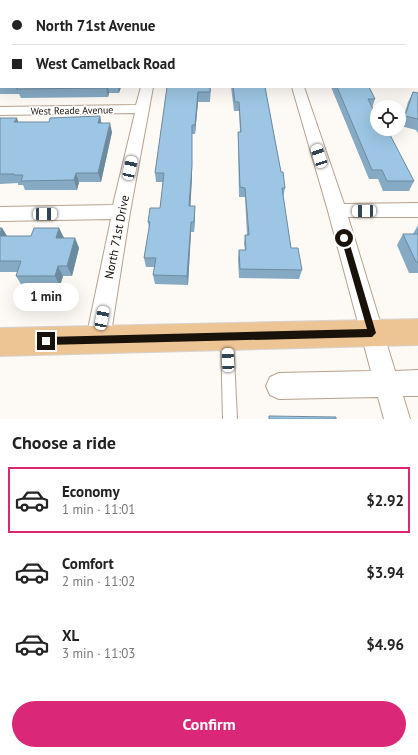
<!DOCTYPE html>
<meta charset="utf-8">
<style>
:root{--surface:#fff;--page:#f2f2f2;--text:#222;--muted:#767676;--line:#e0e0e0;--accent:#db2777}
body{margin:0;font-family:"PT Sans",sans-serif;background:var(--page);color:var(--text);height:100vh;display:flex;flex-direction:column;font-size:15px;white-space:nowrap}
*{box-sizing:border-box;margin:0}
p{font-size:13px;color:var(--muted)}
.icon{flex:none;width:22px;height:22px;fill:none;stroke:currentColor;stroke-width:2;stroke-linecap:round;stroke-linejoin:round}
.map{position:relative;height:419px;overflow:hidden}
.panel{display:flex;flex-direction:column;background:var(--surface);flex:1}
.panel>*{flex:none}
.banner{position:absolute;left:0px;top:0px;width:418px;height:88px;box-shadow:0 4px 16px #0002;display:grid;align-content:center;height:88px;padding:0 12px;background:var(--surface)}
.controls{position:absolute;left:370px;top:100px;display:grid;gap:8px}
.controls a{display:grid;place-items:center;width:36px;height:36px;border-radius:50%;background:var(--surface);box-shadow:0 4px 16px #0002;font-size:20px}
.end{position:absolute;width:18px;height:18px;margin:-9px;border:5px solid #19120a;background:#fff;box-shadow:0 0 0 2px #fff}
.from{border-radius:50%}
.bubble{position:absolute;height:28px;border-radius:14px;background:var(--surface);box-shadow:0 4px 16px #0002;font-size:13px;font-weight:800;line-height:28px;text-align:center}
.car{position:absolute;width:12px;height:24px;margin:-12px -6px;border-radius:5px;box-shadow:0 0 3px 1px #0007;background:linear-gradient(#fff 24%,#345 0 40%,#fff 0 76%,#345 0 86%,#fff 0)}
.banner b{display:flex;align-items:center;gap:14px;height:38px;font-size:15px}
.banner b+b{border-top:1px solid var(--line)}
.banner i{width:10px;height:10px;background:var(--text)}
ul{padding:0;list-style:none}
li{display:flex;align-items:center;gap:12px;height:66px;margin:0 8px 6px;padding:0 4px;border:2px solid transparent;border-radius:0px}
li div{flex:1}
li b{display:block;font-size:15px}
li em{font-style:normal;font-weight:800}
li.active{border-color:var(--accent)}
li>.icon{width:36px;height:36px;stroke-width:1.5}
h2{padding:0 12px;font-size:18px;line-height:48px}
.button{display:flex;gap:8px;margin-top:auto;padding:8px 12px}
.button a{flex:1;height:46px;border-radius:24px;background:var(--accent);color:#fff;font-size:16px;font-weight:800;line-height:46px;text-align:center}
.map>svg:first-child{display:block}
</style>
<div class="map">
<svg width="418" height="419" viewBox="0 0 418 419">
<rect width="100%" height="100%" fill="#fdf9f5"/>
<g fill="none" stroke-linecap="round" stroke-linejoin="round">
<defs>
<path id="lane" d="M227,332L231,334L233,338L237,419H223L221,338L223,334Z"/>
<path id="street" d="M59,0H69L58,1Z
M159,0H169V1H159Z
M265,0H275L276,1H266Z
M141,87H153L130,212L110,339L106,347L98,350L90,347L86,339L111,219L0,221V207L113,205L135,113L0,115V107L136,105Z
M292,87H304L344,204L418,203V217H348L395,371L418,370V396H403L410,419H384L378,397L279,399L270,395L266,386L270,377L279,373L371,371L328,211Z"/>
<path id="primary" d="M418,319V345L0,356V328Z"/>
</defs>
<use href="#lane" stroke="#b5a28d" stroke-width="2"/>
<use href="#street" stroke="#b5a28d" stroke-width="2"/>
<use href="#primary" stroke="#d6d4d3" stroke-width="2"/>
<use href="#lane" fill="#fff" fill-rule="evenodd"/>
<use href="#street" fill="#fff" fill-rule="evenodd"/>
<use href="#primary" fill="#edc594" fill-rule="evenodd"/>
</g>
<path fill="#86aac3" d="M295,0H418V80H417V1H295Z
M0,47H1V87H121L119,93H109L108,97L21,98L19,94H0Z
M167,87H211L210,102H198L195,134H192V176L190,206H195V216L194,232H191L188,285L155,284L153,275L155,267H146L144,258L149,228L148,222L160,208L163,182H156L155,173Z
M231,87H265L281,172L285,188L283,198L291,248L302,270L299,279L239,278L238,259L239,250H245L244,244L245,235H247L245,197H239L238,142V132H240L239,111H234Z
M331,87H369L375,99L372,108L377,129L414,181L409,191H383L378,179H369Z
M413,92L418,93V133L416,130L401,126L408,102Z
M100,116L101,123L112,132L101,182H79L77,190H25L23,185H18V183L0,184V118L18,122H49Z
M418,225V273H409L397,245L403,234H413Z
M0,228H2L7,236H31L59,228L64,238H75L79,248L72,276H63L60,286H22L16,276L18,272H0Z"/>
<path fill="#6d8b9f" d="M34,0H41L40,1H33Z
M1,33V45L0,46V34Z
M16,87H25L17,89L18,94Z
M106,87H108L109,93L108,97L106,88Z
M118,87H121L119,93Z
M198,92V102L195,134V125Z
M100,116L102,126L98,123Z
M17,118L20,127L14,122Z
M110,123L112,132L101,182L98,173Z
M192,125V176L190,216L189,206Z
M76,173L79,182L77,190L74,180Z
M195,206V216L194,232V222Z
M191,222V232L188,285L187,276Z
M2,228L9,239L0,238V234Z
M59,228L64,238H56Z
M75,238L79,248L72,276L67,266Z
M58,266L63,276L60,286L55,276Z"/>
<path fill="#9cc6e3" stroke="#6d8b9f" d="M0,0H34L33,1H1V33L0,34Z
M75,0H143V1H74Z
M179,0H248V1H179Z
M299,0H418V72H417V1H299Z
M0,47H1V85H0Z
M19,87H106V88L17,89Z
M167,87H210V92H198L195,125H192V166L189,206H195L194,222H191L187,276L153,275L156,258H144L150,222H148L150,208H160L164,173H155Z
M233,87H265L281,172H283L285,188H282L291,248H298L302,270L240,269L239,250H246L245,235H249L245,188L240,187L238,132H241L239,102H235Z
M337,87H369L375,99H368L377,117V129H387L414,181H387L382,170H372Z
M413,92L418,93V119L405,116Z
M100,116L98,123H110L98,173H76L74,180L21,181L23,175H14V174H0V118H17L14,122H49L50,118Z
M0,228H2L0,234Z
M34,228H59L56,238H75L67,266H58L55,276H16L21,261H0V236H31Z
M403,234H418V262H416Z
M269,416L336,417V419H269Z"/>
<path fill="#19120a" d="M344,235L348,238L376,333L372,337L46,345L43,344L42,341L43,338L46,337L367,329L341,238Z"/>
<g text-anchor="middle" stroke-width="3" stroke-linejoin="round" paint-order="stroke">
<g font-size="10" fill="#19120a" stroke="#fff">
<text transform="translate(72 110) rotate(-1)" y="4">West Reade Avenue</text>
</g>
<g font-size="12" fill="#19120a" stroke="#fff">
<text transform="translate(117 237) rotate(-79)" y="4">North 71st Drive</text>
</g>
</g>
</svg>
<div class="controls">
<a><svg class="icon" aria-label="locate" viewBox="0 0 24 24"><circle cx="12" cy="12" r="6"/><path d="M12 2v4M12 18v4M2 12h4M18 12h4"/></svg></a>
</div>
<i class="end from" style="left:344px;top:238px"></i>
<i class="end" style="left:46px;top:341px"></i>
<div class="bubble" style="left:13px;top:283px;width:66px">1 min</div>
<i class="car" style="left:319px;top:156px;rotate:342deg"></i>
<i class="car" style="left:130px;top:168px;rotate:12deg"></i>
<i class="car" style="left:364px;top:211px;rotate:269deg"></i>
<i class="car" style="left:45px;top:214px;rotate:89deg"></i>
<i class="car" style="left:102px;top:318px;rotate:11deg"></i>
<i class="car" style="left:228px;top:360px;rotate:358deg"></i>
<div class="banner">
<b><i class="from"></i>North 71st Avenue</b>
<b><i></i>West Camelback Road</b>
</div>
</div>
<section class="panel">
<h2>Choose a ride</h2>
<ul>
<li class="active"><svg class="icon" aria-label="car" viewBox="0 0 24 24"><path d="M5 17H2v-5l4-1 3-4h7l3 4 3 1v5h-3M9 17h6M6 11h13"/><circle cx="7" cy="17" r="2"/><circle cx="17" cy="17" r="2"/></svg><div><b>Economy</b><p>1 min · 11:01</p></div><em>$2.92</em></li>
<li><svg class="icon" aria-label="car" viewBox="0 0 24 24"><path d="M5 17H2v-5l4-1 3-4h7l3 4 3 1v5h-3M9 17h6M6 11h13"/><circle cx="7" cy="17" r="2"/><circle cx="17" cy="17" r="2"/></svg><div><b>Comfort</b><p>2 min · 11:02</p></div><em>$3.94</em></li>
<li><svg class="icon" aria-label="car" viewBox="0 0 24 24"><path d="M5 17H2v-5l4-1 3-4h7l3 4 3 1v5h-3M9 17h6M6 11h13"/><circle cx="7" cy="17" r="2"/><circle cx="17" cy="17" r="2"/></svg><div><b>XL</b><p>3 min · 11:03</p></div><em>$4.96</em></li>
</ul>
<div class="button"><a>Confirm</a></div>
</section>
